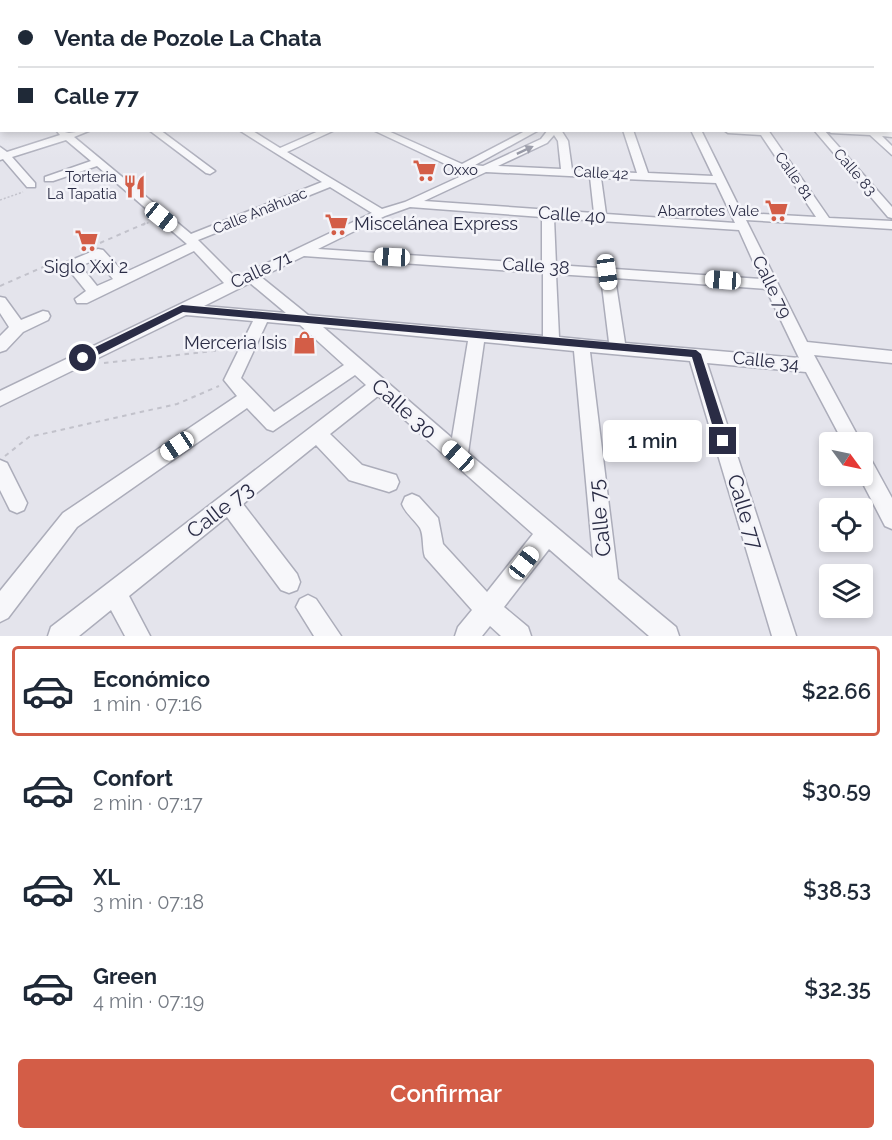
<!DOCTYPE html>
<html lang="es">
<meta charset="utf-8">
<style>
:root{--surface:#fff;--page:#f6f6f7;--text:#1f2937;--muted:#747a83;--line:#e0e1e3;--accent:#d35d47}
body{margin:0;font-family:Raleway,sans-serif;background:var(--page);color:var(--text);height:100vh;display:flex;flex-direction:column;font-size:22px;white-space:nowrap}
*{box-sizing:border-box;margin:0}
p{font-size:20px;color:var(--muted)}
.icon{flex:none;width:33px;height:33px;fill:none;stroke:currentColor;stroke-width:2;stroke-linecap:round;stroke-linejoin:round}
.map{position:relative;height:636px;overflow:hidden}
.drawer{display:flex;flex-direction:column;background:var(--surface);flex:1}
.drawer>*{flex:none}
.top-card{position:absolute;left:0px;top:0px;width:892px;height:132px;box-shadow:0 3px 9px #0003;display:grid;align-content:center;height:132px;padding:0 18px;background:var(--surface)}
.needle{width:39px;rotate:123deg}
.fabs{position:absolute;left:819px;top:432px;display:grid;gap:12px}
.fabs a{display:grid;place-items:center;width:54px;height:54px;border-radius:6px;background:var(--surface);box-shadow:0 3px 9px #0003;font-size:30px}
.end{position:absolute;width:27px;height:27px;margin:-14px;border:8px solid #2a2c45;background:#fff;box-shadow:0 0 0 3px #fff}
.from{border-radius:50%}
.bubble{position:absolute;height:42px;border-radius:6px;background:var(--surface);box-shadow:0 3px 9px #0003;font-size:20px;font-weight:600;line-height:42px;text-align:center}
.car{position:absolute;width:18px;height:36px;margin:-18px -9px;border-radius:8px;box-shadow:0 0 4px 2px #0007;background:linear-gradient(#fff 24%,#345 0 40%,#fff 0 76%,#345 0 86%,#fff 0)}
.top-card b{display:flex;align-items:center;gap:21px;height:57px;font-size:22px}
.top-card b+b{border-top:2px solid var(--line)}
.top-card i{width:15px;height:15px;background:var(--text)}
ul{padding:10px 0 0;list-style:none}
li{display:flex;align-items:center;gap:18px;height:90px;margin:0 12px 9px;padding:0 6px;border:3px solid transparent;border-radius:6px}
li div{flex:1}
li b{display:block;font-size:22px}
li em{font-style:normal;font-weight:600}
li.active{border-color:var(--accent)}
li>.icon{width:54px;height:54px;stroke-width:1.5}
.action{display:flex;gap:12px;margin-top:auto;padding:12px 18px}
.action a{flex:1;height:69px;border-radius:6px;background:var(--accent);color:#fff;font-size:24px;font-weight:600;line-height:69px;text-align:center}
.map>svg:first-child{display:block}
</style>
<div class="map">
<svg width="892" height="636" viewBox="0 0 892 636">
<rect width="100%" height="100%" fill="#e4e4ec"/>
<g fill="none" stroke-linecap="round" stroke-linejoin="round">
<defs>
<path id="minor" d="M0,77H2V82H0Z
M0,90H2V96H0Z
M891,100H892V106H891Z
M0,101H2V107H0Z
M0,119H2V125H0Z
M56,130L69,133L91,130L74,137L191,234L322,182L239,130H251L280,148L321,130H335L287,152L382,209L405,202L470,172L458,170L373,130H386L462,164L527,130H539L475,165L483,166L541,139L548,130H561L568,141L572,170L637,173L623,130H633L648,173L713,176L691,130H701L742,213L816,217L761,135L728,133L724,130H768L829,218L892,221V229L746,220L807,342L892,351V363L814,355L861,442H843L806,372L707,363L796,636H772L690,361L590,352L618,579L676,627L679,636H649L549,549L504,607L528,627L531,636H501L490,626L482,636H455L458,627L472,610L425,557C422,548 424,535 420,528C414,519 406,514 402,504L405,497L412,494L419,497L438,518L443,544L487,592L533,534L378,396L330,434L362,465L396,475L399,482L396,489L389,492L349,480L316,445L243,504L297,574L300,582L297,590L289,593L281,590L227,517L129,596L150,636H125L111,610L79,636H48L51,627L366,385L355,375L273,431L267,429L247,408L77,527L8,618L0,622V591L63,513L237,396L224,380L253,321L186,315L0,406V391L224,283L194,251L87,303H77L75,299L86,291L65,265L67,262L98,249L103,250L124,273L187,244L97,166L53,181H45V177L91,161L66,140L12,157L35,183V187H27L3,159L0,160V147L7,152L60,135ZM554,135L558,141L561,169L498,166L547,143ZM486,172L590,177L594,213L424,201ZM601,178L716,183L735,223L606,214ZM330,187L372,213L236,278L198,240ZM410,207L542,217V264L318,249L385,216ZM554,218L739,230L761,279L556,265ZM304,256L543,273V336L308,315L261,277ZM96,259L113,279L97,286L81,266ZM556,274L601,277L609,342L559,337ZM615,278L766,289L799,358L625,343ZM250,283L286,313L204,306ZM267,322L300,325L344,365L274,412L241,378ZM323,327L468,341L452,438ZM484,342L574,351L593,558L468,453Z
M149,130H160L215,171L210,174L206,173Z
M814,130H824L892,207V218L888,217Z
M827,130L892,131V137L882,136L892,146V155L870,135L831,133Z
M0,297L5,298L21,320L43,311L48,312L50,316L48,320L23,332L6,350L0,352V336L9,327L0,313Z
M862,453L869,456L892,498V529L885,526L859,476H862Z
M0,460L7,463L27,503L24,510L17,513L10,510L0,490Z
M308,595L316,599L341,636H314L296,607L300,599Z"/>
</defs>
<use href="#minor" stroke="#acadba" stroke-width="3"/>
<path stroke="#c2c2cb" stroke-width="1.5" stroke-dasharray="2 2" stroke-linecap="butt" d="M0,200L23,192
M143,225L150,222"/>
<path stroke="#c2c2cb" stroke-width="2" stroke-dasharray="4.5 4.5" stroke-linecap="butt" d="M100,243L146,223
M0,286L59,260
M104,363L233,349
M5,456L29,437L177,404L219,386"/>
<use href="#minor" fill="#f7f7fa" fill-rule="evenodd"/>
</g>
<defs><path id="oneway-solid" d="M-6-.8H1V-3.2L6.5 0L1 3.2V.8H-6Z" transform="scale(1.5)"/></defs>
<use fill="#9092a0" href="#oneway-solid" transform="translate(525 150) rotate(-25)"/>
<linearGradient id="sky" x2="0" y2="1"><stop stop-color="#8aaedd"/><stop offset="0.44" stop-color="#f3f3f6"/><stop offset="1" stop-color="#f3f3f6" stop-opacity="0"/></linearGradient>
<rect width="892" height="159" fill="url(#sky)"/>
<path fill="#2a2c45" d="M182,305L696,350L701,354L729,441L723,446L717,441L692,357L183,312L86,361L83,362L77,358L79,355Z"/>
<defs>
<symbol id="supermarket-bare" viewBox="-9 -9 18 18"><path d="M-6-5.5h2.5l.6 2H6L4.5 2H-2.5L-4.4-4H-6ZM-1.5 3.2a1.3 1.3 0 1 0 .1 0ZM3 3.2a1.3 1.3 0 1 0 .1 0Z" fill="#d35d47" stroke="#f4f4f9" stroke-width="2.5" paint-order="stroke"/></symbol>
<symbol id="restaurant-bare" viewBox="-9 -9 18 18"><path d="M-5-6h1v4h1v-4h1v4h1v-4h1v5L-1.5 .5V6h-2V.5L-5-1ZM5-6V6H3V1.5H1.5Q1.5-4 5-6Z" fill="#d35d47" stroke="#f4f4f9" stroke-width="2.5" paint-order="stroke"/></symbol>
<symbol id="shop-bare" viewBox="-9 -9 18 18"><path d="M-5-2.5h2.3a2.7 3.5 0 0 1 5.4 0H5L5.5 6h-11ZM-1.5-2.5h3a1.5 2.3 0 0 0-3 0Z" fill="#d35d47" stroke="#f4f4f9" stroke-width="2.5" paint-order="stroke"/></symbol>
</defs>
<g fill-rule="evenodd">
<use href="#supermarket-bare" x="408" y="154" width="33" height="33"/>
<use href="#restaurant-bare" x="118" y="170" width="33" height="33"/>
<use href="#supermarket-bare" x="760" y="194" width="33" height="33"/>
<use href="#supermarket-bare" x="320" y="208" width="33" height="33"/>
<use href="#supermarket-bare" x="70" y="224" width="33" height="33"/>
<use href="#shop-bare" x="288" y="326" width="33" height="33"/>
</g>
<g text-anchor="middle" stroke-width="5" stroke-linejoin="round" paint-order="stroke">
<g font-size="15" fill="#2a2c45" stroke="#f4f4f9" text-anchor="end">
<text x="443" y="175" text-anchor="start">Oxxo</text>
<text x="117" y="182">Torteria<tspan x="117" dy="17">La Tapatia</tspan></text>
<text x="759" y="216">Abarrotes Vale</text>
</g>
<g font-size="15" fill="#2a2c45" stroke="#f4f4f9">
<text transform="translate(855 172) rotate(49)" y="5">Calle 83</text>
<text transform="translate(601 173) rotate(3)" y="5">Calle 42</text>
<text transform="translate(794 176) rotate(55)" y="5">Calle 81</text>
<text transform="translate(260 211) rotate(-22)" y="5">Calle Anáhuac</text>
</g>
<g font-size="18" fill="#2a2c45" stroke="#f4f4f9">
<text transform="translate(572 215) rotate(4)" y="6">Calle 40</text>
<text transform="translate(536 266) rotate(4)" y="6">Calle 38</text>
<text transform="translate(261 270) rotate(-25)" y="6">Calle 71</text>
<text transform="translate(772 287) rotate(64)" y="6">Calle 79</text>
<text transform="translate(766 361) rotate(6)" y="6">Calle 34</text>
</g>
<g font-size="18" fill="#2a2c45" stroke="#f4f4f9" text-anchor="start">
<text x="354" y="230">Miscelánea Express</text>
<text x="86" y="273" text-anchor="middle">Siglo Xxi 2</text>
<text x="287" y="349" text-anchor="end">Merceria Isis</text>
</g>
<g font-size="21" fill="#2a2c45" stroke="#f4f4f9">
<text transform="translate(404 409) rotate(42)" y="7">Calle 30</text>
<text transform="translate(220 510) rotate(-38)" y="7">Calle 73</text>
<text transform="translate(745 512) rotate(73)" y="7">Calle 77</text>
<text transform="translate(600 518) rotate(-96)" y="7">Calle 75</text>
</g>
</g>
</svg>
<div class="fabs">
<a><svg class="needle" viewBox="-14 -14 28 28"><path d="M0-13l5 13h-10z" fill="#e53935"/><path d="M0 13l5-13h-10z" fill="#747a83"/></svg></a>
<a><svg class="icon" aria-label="locate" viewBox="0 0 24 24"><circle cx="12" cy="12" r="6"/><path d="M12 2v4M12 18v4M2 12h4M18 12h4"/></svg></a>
<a><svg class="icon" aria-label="layers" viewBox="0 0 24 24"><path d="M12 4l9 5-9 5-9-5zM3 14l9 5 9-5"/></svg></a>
</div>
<i class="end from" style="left:83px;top:358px"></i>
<i class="end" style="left:723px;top:441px"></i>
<div class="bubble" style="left:603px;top:420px;width:99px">1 min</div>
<i class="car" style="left:161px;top:217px;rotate:129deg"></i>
<i class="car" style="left:392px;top:257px;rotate:273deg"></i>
<i class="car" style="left:607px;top:272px;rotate:172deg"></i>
<i class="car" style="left:723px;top:280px;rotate:274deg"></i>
<i class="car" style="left:177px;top:446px;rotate:236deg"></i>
<i class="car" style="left:458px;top:456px;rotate:312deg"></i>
<i class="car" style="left:524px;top:563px;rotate:38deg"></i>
<div class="top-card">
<b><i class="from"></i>Venta de Pozole La Chata</b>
<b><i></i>Calle 77</b>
</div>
</div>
<section class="drawer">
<ul>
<li class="active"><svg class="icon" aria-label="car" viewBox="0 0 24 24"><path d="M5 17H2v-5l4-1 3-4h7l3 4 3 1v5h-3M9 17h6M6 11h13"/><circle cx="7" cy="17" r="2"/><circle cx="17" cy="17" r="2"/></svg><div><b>Económico</b><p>1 min · 07:16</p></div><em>$22.66</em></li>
<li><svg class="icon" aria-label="car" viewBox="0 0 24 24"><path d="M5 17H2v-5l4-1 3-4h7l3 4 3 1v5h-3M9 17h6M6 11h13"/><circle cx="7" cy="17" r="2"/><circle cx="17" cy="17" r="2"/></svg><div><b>Confort</b><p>2 min · 07:17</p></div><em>$30.59</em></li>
<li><svg class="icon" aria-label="car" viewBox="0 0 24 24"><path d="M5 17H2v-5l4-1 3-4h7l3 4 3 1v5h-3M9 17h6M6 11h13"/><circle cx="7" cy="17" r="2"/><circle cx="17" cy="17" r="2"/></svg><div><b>XL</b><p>3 min · 07:18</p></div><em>$38.53</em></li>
<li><svg class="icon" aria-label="car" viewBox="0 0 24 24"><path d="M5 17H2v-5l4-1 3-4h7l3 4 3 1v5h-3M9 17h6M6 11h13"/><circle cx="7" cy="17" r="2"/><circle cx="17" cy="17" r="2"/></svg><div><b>Green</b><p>4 min · 07:19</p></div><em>$32.35</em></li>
</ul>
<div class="action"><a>Confirmar</a></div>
</section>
